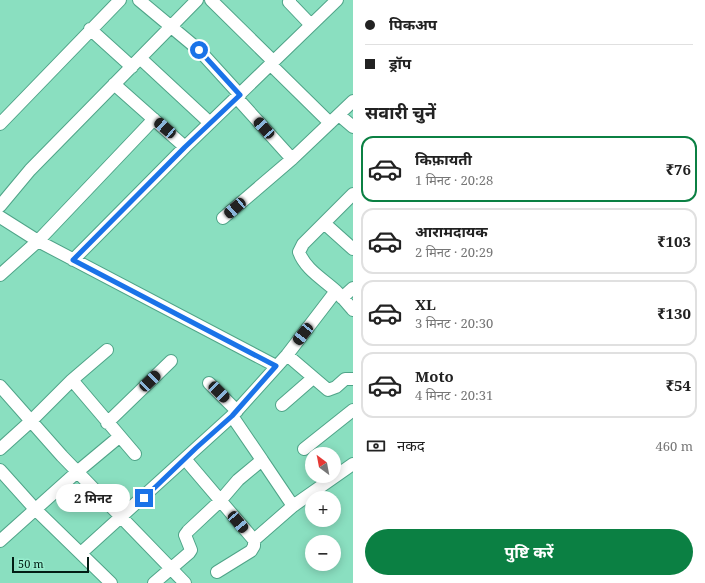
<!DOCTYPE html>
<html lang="hi">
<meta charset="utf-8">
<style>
:root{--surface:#fff;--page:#f2f2f2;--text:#222;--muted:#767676;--line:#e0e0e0;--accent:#0b8043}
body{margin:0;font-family:"Noto Serif","Noto Sans Devanagari",serif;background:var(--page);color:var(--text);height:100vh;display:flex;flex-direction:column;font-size:15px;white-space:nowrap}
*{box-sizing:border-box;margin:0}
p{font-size:13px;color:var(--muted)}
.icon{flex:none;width:22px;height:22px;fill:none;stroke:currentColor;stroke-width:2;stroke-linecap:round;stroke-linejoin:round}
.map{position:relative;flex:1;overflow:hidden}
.side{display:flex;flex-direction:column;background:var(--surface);width:352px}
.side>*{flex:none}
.hud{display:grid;align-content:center;height:88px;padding:0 12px;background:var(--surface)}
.needle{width:26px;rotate:328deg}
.controls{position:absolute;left:305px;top:447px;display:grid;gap:8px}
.controls a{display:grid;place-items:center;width:36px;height:36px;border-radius:50%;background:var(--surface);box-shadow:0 2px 10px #0003;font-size:20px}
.scale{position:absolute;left:12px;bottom:10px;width:77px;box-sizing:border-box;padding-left:4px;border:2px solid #021d14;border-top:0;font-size:11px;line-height:14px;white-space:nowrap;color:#021d14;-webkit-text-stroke:3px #97edcd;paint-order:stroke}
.end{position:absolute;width:18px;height:18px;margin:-9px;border:5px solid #1a73e8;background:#fff;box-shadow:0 0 0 2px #fff}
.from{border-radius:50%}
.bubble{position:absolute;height:28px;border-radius:14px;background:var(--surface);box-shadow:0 2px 10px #0003;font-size:13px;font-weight:700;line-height:28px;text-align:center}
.car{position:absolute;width:12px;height:24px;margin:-12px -6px;border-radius:5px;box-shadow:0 0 3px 1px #0007;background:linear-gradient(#222 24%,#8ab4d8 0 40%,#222 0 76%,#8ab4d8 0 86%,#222 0)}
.hud b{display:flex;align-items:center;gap:14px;height:38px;font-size:15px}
.hud b+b{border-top:1px solid var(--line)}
.hud i{width:10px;height:10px;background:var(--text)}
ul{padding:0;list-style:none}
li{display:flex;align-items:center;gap:12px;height:66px;margin:0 8px 6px;padding:0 4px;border:2px solid var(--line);border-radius:12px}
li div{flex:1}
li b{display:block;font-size:15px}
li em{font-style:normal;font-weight:700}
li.active{border-color:var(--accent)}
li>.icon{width:36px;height:36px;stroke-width:1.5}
h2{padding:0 12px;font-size:18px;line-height:48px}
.pay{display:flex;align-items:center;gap:10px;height:44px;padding:0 12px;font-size:15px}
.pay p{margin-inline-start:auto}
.cta{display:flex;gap:8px;margin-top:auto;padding:8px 12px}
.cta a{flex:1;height:46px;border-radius:24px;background:var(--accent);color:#fff;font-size:16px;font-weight:700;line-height:46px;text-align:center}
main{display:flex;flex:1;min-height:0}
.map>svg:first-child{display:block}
</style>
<main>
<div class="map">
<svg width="353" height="583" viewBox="0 0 353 583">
<rect width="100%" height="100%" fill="#8adfc0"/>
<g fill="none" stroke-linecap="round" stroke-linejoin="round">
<defs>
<path id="minor" d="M139,0L199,50L240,95
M211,0L273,61
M290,0L289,2L311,25
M90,29L132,67
M140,58L210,123
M270,64L330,123
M114,84L185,147L337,0
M237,98L292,159
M339,115L353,127
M0,124L120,0
M353,194L303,244L299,252C305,269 323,279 336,291C342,297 347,303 353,310
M0,206L30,170L197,0
M0,217L38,241L276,366
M223,218L292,159L353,101
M324,223L353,249
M73,260L185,147
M0,275L38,241L154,119
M342,298L353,288
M287,355L328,390L336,387L345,379H353
M72,380L135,454
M209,383L237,411
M0,386L31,421L72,380L107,350
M282,405L313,378
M107,423L171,361
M0,449L31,421L62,456L185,583
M304,449L353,410
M185,459L254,540V546L251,551L217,572
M262,460L293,506
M0,470L35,509L111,583
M254,540L293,506L353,464
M0,541L77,472L119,437
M81,553L232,416L287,355L336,291
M154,583L189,553L191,550L185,535L188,531L220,501L238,480L262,460L232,416"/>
</defs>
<use href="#minor" stroke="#4fa488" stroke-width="14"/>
<use href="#minor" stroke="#fff" stroke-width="12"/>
</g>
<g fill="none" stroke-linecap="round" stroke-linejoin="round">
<path stroke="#1a73e8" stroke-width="5" d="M144,498L196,448L232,416L276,366L73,260L185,147L240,95L199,50"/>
</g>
</svg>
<div class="controls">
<a><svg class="needle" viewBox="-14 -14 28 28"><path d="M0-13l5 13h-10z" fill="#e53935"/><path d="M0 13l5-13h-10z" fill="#767676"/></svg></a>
<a>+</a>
<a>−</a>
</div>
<div class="scale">50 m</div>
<i class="end from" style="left:199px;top:50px"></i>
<i class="end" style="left:144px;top:498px"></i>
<div class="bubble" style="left:56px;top:484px;width:74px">2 मिनट</div>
<i class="car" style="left:165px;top:128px;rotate:311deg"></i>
<i class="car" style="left:264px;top:128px;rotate:318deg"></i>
<i class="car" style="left:235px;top:208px;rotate:229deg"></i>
<i class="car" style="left:303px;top:334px;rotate:218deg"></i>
<i class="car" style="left:150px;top:381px;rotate:46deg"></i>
<i class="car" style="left:219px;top:392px;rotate:135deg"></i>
<i class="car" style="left:238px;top:522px;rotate:140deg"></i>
</div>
<section class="side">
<div class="hud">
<b><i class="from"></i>पिकअप</b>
<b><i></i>ड्रॉप</b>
</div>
<h2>सवारी चुनें</h2>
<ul>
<li class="active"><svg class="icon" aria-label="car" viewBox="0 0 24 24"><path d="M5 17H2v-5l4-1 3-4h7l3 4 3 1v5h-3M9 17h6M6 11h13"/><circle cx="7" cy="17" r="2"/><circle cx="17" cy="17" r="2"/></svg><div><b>किफ़ायती</b><p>1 मिनट · 20:28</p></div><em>₹76</em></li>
<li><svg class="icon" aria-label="car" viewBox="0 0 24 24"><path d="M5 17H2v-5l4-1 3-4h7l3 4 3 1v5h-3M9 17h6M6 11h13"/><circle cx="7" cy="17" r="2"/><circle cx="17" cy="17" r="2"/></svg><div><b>आरामदायक</b><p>2 मिनट · 20:29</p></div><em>₹103</em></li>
<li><svg class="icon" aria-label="car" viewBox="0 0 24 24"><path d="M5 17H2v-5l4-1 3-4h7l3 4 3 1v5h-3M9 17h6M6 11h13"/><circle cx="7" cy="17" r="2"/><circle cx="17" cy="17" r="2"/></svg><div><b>XL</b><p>3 मिनट · 20:30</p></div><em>₹130</em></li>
<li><svg class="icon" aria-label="car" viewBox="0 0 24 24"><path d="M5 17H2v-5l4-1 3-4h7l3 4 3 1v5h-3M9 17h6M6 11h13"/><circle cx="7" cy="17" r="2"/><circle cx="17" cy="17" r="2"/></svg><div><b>Moto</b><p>4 मिनट · 20:31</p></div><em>₹54</em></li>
</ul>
<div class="pay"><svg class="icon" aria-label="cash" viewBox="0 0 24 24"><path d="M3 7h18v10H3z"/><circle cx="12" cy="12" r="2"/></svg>नकद<p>460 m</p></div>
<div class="cta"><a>पुष्टि करें</a></div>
</section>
</main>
